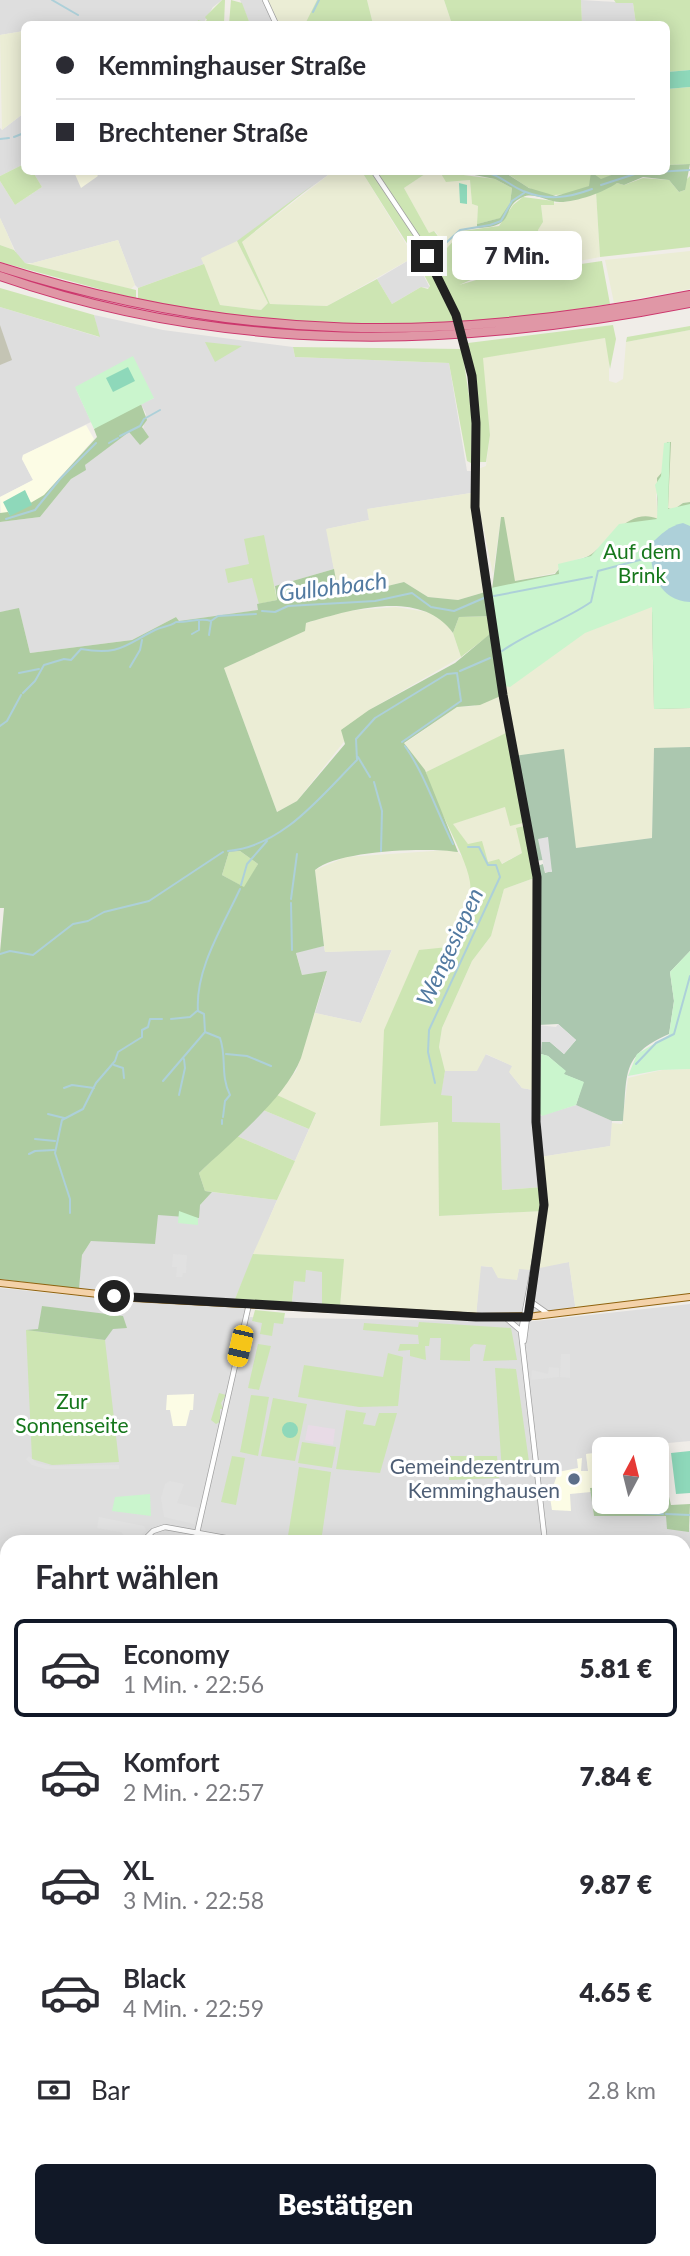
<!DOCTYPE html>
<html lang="de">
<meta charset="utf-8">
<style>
:root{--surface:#fff;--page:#f7f7f7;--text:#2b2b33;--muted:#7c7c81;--line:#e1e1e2;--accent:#111827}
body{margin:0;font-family:Lato,sans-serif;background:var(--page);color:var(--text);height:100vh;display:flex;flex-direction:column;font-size:26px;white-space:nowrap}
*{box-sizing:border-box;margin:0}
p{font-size:23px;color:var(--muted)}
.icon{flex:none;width:38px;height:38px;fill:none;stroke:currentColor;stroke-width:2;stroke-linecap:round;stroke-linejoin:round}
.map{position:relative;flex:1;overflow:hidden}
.details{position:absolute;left:0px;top:1535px;width:691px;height:723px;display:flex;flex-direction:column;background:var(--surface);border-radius:21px 21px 0 0;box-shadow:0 4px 18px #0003}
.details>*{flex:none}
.top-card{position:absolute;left:21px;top:21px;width:649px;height:154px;border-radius:10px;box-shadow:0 4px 18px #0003;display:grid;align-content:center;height:154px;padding:0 35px;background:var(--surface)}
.needle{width:46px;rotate:7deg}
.tools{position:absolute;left:592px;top:1437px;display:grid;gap:14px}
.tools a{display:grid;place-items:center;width:77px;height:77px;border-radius:10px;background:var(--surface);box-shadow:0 4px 18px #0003;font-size:35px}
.end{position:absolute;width:32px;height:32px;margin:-16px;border:9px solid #212121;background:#fff;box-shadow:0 0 0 4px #fff}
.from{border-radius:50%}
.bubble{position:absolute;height:49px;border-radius:10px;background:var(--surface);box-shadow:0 4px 18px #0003;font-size:23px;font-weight:800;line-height:49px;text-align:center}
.car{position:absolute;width:21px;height:42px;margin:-21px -10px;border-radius:9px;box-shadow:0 0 5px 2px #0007;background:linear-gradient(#f5c518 24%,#345 0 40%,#f5c518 0 76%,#345 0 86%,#f5c518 0)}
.top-card b{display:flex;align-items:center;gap:24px;height:66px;font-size:26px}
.top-card b+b{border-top:2px solid var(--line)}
.top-card i{width:18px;height:18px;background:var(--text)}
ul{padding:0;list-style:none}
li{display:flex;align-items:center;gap:21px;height:98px;margin:0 14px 10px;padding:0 21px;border:4px solid transparent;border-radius:10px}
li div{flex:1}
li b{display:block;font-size:26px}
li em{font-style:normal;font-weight:800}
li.current{border-color:var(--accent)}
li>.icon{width:63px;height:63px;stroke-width:1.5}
h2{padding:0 35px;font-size:32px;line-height:84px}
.pay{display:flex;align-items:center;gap:18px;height:77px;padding:0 35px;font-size:26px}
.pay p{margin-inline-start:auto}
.button{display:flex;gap:14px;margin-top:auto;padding:14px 35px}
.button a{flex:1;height:80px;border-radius:10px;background:var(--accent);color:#fff;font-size:28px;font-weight:800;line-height:80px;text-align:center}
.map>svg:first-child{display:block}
</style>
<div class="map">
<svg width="690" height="2256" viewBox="0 0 690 2256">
<rect width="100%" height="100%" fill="#f0ede8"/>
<path fill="#dedede" d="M0,0H222L213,7L204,22L24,24V31L0,35Z
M240,0H265L276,24H250Z
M581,0L633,3L636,24H582Z
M24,113V164L0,176V128L2,130Z
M33,172H332L235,243L202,258L204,264L138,288L135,285L118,240L33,263H25L18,257L0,218V181L15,205L42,187Z
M414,257L430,288L421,287L392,304L377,279Z
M0,307L99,337L94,315L163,330L293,347L295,357L449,363L467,471H471V493L368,509L369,520L327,529L334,569L275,586L259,610L179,621L176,617L132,640L30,653L19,609L0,612V522L40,517L71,479L85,470V465L94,456L129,432L140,444L146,414L141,404L154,398L76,389L91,422L23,455L22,459L33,480L0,497Z
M324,946L325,952L392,949L361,1023L315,1013L327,972L302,975L296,952Z
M542,1041L540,1116L576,1105L612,1121L611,1146L540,1157L544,1187L502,1190L452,1122L440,1096L445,1071H476L485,1054L513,1066L510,1073L522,1088L533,1090L538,1042Z
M263,1110L309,1129L295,1161L237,1136Z
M212,1192L277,1200L235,1299L248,1312L247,1317L526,1322L690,1304V1441L604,1449V1452L586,1454L594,1516H667L689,1532L690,1526V1945L684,1948V1542H7V1788L0,1787V1288L78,1296L82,1255L91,1241L158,1215L200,1205Z
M569,1262L576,1312L476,1317L480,1266L492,1267L517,1279L519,1268Z
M306,1270L322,1271V1305L292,1302L294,1281Z
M273,2250H454L457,2256H265Z
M118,2251H250L244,2256H120Z"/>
<path fill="#e8dbe6" d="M308,1425L335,1429L333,1445L305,1440Z
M690,2113V2256H596L603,2251L684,2250V2115Z"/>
<path fill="#fcfce5" d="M74,172H95L98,176L81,188Z
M86,425L94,439L44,495L32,505L1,515L0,497L33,480L22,459L23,455Z
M194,1394L193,1410H190L186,1426H173L170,1410H166L167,1395Z
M604,1452V1487L591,1488V1492L570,1494L571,1511L552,1510L548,1485L554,1484L558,1472L578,1468L577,1459L582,1458L581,1471H588L586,1454Z"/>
<path fill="#c4c4b4" d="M0,325L12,360L0,365Z"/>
<path fill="#ebedd5" d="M265,0H317L305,24H276Z
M367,0H444L452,24H373Z
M24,31V113L2,130L0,35Z
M332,172H362L414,257L327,306L270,304L242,242Z
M428,172H440L447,182L470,180L472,204L478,206L477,228L462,231L447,248L435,231L429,233L404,188Z
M596,192L600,257L543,268L538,230L543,222L541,205L570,201Z
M0,218L7,233L14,250L0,245Z
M118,240L135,285L131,289L29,264Z
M237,241L268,303L261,310L220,305L201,258Z
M690,251V289L614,303L605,260Z
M690,330V502L683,503L673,511L668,508L664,470L656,496L658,520L620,525L591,555L562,564L555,573L515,581L501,517L493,574L479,508L478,469L486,466L490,435L482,357L605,338L609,357V381L616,383L623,379L626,342Z
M471,493L485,592L458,600L428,597L404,582L375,589L338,591L326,529L369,520L367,509Z
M659,605L652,613L654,709L690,708V747L654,749L652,838L576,848L514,756L509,732L426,772L404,744L457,707L475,706L498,659L517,646L581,617Z
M396,607L433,613L445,620L453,633L461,657L369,710L297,801L277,812L224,668L304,631L306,623L346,611Z
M505,807L527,822L522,853L501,864L488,862L468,844L452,824Z
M448,850L458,852L463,858L470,871L471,888L448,947L384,1030L425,1122H438L440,1216L544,1211L540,1157L610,1146L612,1123L622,1124L628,1078L662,1070L690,1069V1297L576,1312L569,1262L530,1270L519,1269L517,1280L498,1278L492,1267L481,1266L476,1317L340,1307L343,1259L253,1254L316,1114L277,1095L296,1071L315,1013L361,1023L392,950L325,952L315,870L346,857Z
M537,877L539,999L537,1067L533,1090L522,1088L509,1072L512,1066L486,1054L477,1071H445L439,1047L442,1028L472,961L491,936L504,889Z
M7,1791V1826L0,1823V1802Z"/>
<path fill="#cde5b3" d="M222,0H225L224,24H197L198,20L204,22L207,20L205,17Z
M231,0L242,3L250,24H229Z
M317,0H367L373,24H305Z
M444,0H581L582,24H452Z
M614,0H690V70L667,72V24H636L633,3H616Z
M690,87V164L667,165V89Z
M24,164V172H33L42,187L15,205L0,181V176Z
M362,172H428L404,188L429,233L434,231L447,248L462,231L499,226L513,205L523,197L554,201V205H541L543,222L538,230L543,268L485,274L459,285L483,278L602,261L610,304L524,317L461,322L446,293L454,323C348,330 242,320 138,299V288L204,264L220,305L261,310L268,303L237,241L314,184L242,242L270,304L327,306L377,279L392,304L421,287L428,289L430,286L408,245Z
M440,172L495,179L512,188L510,203L501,218L477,224L478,206L472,204L470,180L446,182Z
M504,172H618C592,185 562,204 533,190C523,185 514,177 504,172Z
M690,176V247L600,257L596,192L617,183L624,185L643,178L669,180L679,192L685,190V181Z
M0,245L14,250L25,263L136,290V299L0,262Z
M0,288L94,315L100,337L0,307Z
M613,325L616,339L610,369L605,338L483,358L490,435L486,462H477V389L468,343Z
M690,326V330L626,342L627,337Z
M205,342L242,346L215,362Z
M293,347L462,349L472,416L471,463L467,461L449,363L295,357Z
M264,535L277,600L259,604L252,578L228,583L225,569L249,564L244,539Z
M541,592L504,647L496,650L497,629L461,657L453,633L459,617L495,616L492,603Z
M510,731L527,822L510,826L505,807L453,824L468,844L482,841L488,862L499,859L502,864L522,853L516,828L528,825L537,877L504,889L491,936L472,961L442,1028L439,1047L445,1071L441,1095L452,1096V1122L500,1123L502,1190L544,1187V1211L439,1216L438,1122L380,1126L384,1030L419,950L448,947C455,928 466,909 470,890C475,869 432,802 426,772Z
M240,851L258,864L245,888L222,875L229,852Z
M277,1095L316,1113L309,1129L263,1110Z
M237,1136L295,1161L277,1200L205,1191L199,1173Z
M253,1254L344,1259L340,1307L322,1305V1272L306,1270L305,1282L294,1281L292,1302L235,1299Z
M255,1310L285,1313L283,1324L274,1323L272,1336L260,1334L262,1323L252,1321Z
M419,1322L511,1328L517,1360L483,1361L486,1345L474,1344L470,1348V1361L440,1360L441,1338H430L429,1346H425L426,1360L410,1356V1350L398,1351L400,1344H419L418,1335L363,1330L364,1323L418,1327Z
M26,1330L105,1340L119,1462L52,1465L32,1459Z
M258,1344L271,1346L259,1390L248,1388Z
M388,1353L403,1357L398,1406L359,1407L298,1397L304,1365L383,1377Z
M495,1368L516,1369L530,1469L502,1472Z
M219,1393L226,1395L221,1403L223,1409H220V1422L216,1424L211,1420Z
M251,1395L269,1397L258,1456L240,1452Z
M273,1398L307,1404L295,1461L261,1456Z
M346,1410L366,1413L363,1424L375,1426L379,1413H397L380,1473L336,1469Z
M302,1442L336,1447L332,1468L298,1463Z
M232,1456L245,1458L236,1505L221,1502Z
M450,1456H497L499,1478L449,1480Z
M299,1467L331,1472L321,1542H287Z"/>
<path fill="#aecca1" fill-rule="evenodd" d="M690,164L685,190L679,192L669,180L643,177L624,185L617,183C604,192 577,202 560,202C548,202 534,192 523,197C499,207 519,227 477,228V224L500,218L510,203L512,188L495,179L459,172H504L529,188L556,196L589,186L591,172L601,179L619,172H667V165Z
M141,404L147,420L142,427L149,437L140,445L129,432L85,465L86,470L71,479L40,517L0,522V513L8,512L10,515L44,495L97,437L94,429L99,425Z
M667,442H671L668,508L673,510L683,503L690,502V708L654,709L652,612L655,611L651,600L517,646L498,659L503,695L480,705L457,707L404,743L425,770L458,852C428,847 338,850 315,870L324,946L296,953L302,975L327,971L301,1058C285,1099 231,1142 199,1173L205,1191L212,1192L200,1205L199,1218L158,1215L155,1244L91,1241L82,1255L79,1289L0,1279V952L4,908H0V612L19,608L30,653L132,640L176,617L179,621L258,610L257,604L277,600L275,586L334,569L338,591L375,589L404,582L428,597L458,600L492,590L501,517H504L515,581L555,574C565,559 580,563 593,553C611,539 630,507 658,519L657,478L664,470ZM493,603L504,647L496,649L497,628L455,663L369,710L341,730L345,744L297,801L277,812L224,668L305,631L306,623C350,610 421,588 453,633L459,617L495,616ZM240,851L258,864L244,887L222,875L229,852Z
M42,1306L123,1316L127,1328L113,1329L105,1340L26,1330L38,1329Z
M665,1480L671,1505L690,1504L689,1532L667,1529L666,1516H594L590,1488L604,1487V1502L657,1504L658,1482Z
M7,1836V1891H0V1846L6,1848Z
M0,1894H7V1928L0,1927Z
M690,2030V2113L684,2115V2036Z
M7,2157V2216L0,2222V2160Z
M7,2226V2250L89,2251L88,2256H0V2232Z
M501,2251H565V2255L504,2256Z"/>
<path fill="#abc7af" d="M690,747V951L670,972L674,1001L669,1034C620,1056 628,1073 623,1121H612L576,1105L583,1082L563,1074L565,1071L548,1056L541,1054L542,1041L550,1042L564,1054L576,1040L558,1024L538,1025L535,867L543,864L545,873L552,871L542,852L543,860L534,861L514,756L564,749L576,848L652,838L654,748Z
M0,1933L7,1934V2157L0,2160Z"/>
<path fill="#caf5cd" d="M133,356L154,398L94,429L75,387Z
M670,442L668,509L690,504V708L654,709L652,607L585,633L510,687L505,686L491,588L559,574L558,564L591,556L619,524L657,519L658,499L655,485L661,476L664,443Z
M690,951V1069L660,1070L628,1076L637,1054L669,1035L674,1001L670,972Z
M541,1054L548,1056L566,1071L564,1074L584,1082L576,1105L542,1116L539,1112Z
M179,1211L198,1218V1225L178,1223Z
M150,1494L151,1516L112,1511L115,1497Z
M690,1647V1715L684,1717V1648Z"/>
<path fill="#8ed8ba" d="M690,70V87L667,89V72Z
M459,183L467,185V204L460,203Z
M128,367L135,381L113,392L106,378Z
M25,490L32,505L10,516L3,502Z
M282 1430a8 8 0 1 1 16 0a8 8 0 1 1-16 0Z
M690,1451V1493L676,1494L671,1453Z"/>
<path fill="#e1e1e1" d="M548,837L552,872H545L538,839Z
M558,1024L576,1040L564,1054L550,1042H538V1025L556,1027Z
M173,1254L187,1255L186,1273H183L182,1277H176L177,1267H172Z
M561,1354H570V1378L560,1377Z
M549,1367L559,1368V1377L531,1380L532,1370L548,1374Z
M29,1456L37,1463L51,1466L119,1465V1469H46L32,1465L26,1459Z
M530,1469L529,1477L503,1478L502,1472Z
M170,1481L184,1484L177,1503L198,1508L194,1524L164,1517L161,1498L165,1484Z
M99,1517L144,1526L146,1530L134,1542H130L121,1532L97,1528Z"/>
<path fill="#add0d9" d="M683,523L690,526V602C659,601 649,571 651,544C661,534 669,526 683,523Z"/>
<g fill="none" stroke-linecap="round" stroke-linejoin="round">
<path stroke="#add0d9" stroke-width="2" d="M52,0L78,15
M313,12L319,0
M14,137L24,133
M0,139L9,138
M483,172C499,174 509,185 523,191C548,201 568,198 592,189
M601,185L638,173L690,170
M435,253L460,230L490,225L501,221L512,201L524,193
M120,436L140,426L144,419L160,410
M109,443L118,438
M6,519L35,510L60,479L96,443
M494,596L592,577
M262,611L275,612L288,606L375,601L412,593L431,607L454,611L484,598
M192,634L199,630V621
M209,635L211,622
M502,651C530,631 562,622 591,602L598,571L651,557
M130,667L140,650L142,640
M460,671L490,658
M19,673L39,669
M23,693L35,681L44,665L64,659L71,660L81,649C119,656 125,645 155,630C163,626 169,627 176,622C188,623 200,617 211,621L218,616L256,614
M0,726L7,721L21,695
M405,746C425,775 436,810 453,844
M358,757L370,777
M374,782L382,811L381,851
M228,851C283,846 320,797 357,760L356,739L375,718L447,674L457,673L461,701L402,742
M241,885L247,864L267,841
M291,899L297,854
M291,903L292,950
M0,954L10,951L33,955L73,924L88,921L104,912L149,901L223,852
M198,1011C195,969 223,926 240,889
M198,1011L204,1014L205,1032L220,1038C227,1058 220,1075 230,1095L225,1101L223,1117
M171,1019L190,1017L197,1011
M226,1054L247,1056L271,1066
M636,1064L656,1043L674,1034L690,976
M114,1065L123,1068L124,1078
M163,1081L205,1032
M435,1083L428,1052L429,1030L500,877L496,865H488L479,847H468
M64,1088L72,1085L94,1088
M179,1095L185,1068L184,1059
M48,1114L64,1118
M222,1124V1120
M35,1139L55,1141
M29,1154L35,1151L54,1150
M70,1213V1199L55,1153L62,1120L83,1109L96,1083L115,1061L118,1052L142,1037V1030L148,1027L150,1019H162
M606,1512L663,1514
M666,1514L690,1515
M684,2035L690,2029
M684,2042L690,2048"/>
<defs>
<path id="minor" d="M265,0L276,24
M374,172L418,238L456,315
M466,349L476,409L475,507L503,695L537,877L536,1122L544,1211L521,1332L545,1542
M530,1301L547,1313
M506,1318L520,1330
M524,1341L530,1295
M142,1542L153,1531L165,1527L248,1542
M195,1542L249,1304
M0,1656L7,1652
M684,1784L690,1789
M684,1792L690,1797
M115,2250L116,2256"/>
<path id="major" d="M0,1283L134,1298L481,1317L535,1316L690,1297
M684,2010L690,2004
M684,2023L690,2018
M246,2256L253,2250
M261,2256L270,2250"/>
<path id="highway" d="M0,267C238,343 447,343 690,295
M0,276C227,355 457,349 690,303"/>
</defs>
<use href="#minor" stroke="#a2a2a2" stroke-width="6"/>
<use href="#major" stroke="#8f620e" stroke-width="8"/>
<use href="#highway" stroke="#cc376d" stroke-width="10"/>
<use href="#minor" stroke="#fff" stroke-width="4.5"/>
<use href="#major" stroke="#f4d2a9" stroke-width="6"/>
<use href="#highway" stroke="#e097a6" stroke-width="8"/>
<path stroke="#6f6f6f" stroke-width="2" stroke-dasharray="14 14" stroke-linecap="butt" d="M684,2016L690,2010
M254,2256L262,2250"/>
<defs>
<path id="minor-bridge" d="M456,315L466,349"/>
</defs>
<use href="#minor-bridge" stroke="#a2a2a2" stroke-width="6" stroke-linecap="butt"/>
<use href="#minor-bridge" stroke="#fff" stroke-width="4.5"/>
</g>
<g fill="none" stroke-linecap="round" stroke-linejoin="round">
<path stroke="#212121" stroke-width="9" d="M114,1296L476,1317H528L544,1205L536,1122L537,877L503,695L475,507L476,423L472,376L456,315L427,256"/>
</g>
<circle fill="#5c6f8a" stroke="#fff" stroke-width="2.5" cx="574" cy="1479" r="7"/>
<g text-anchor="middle" stroke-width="6" stroke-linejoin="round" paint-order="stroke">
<g font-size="21" fill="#16771c" stroke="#fff">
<text x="642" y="559">Auf dem<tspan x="642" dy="24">Brink</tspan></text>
<text x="72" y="1409">Zur<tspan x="72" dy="24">Sonnenseite</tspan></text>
</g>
<g font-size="21" fill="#4e5e75" stroke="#fff" text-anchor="end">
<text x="560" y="1474">Gemeindezentrum<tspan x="560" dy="24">Kemminghausen</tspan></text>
</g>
<g font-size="23" font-style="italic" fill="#527aa1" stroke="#fff">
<text transform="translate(333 587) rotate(-7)" y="8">Gullohbach</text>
<text transform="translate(450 947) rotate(-65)" y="8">Wengesiepen</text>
</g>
</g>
</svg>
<div class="tools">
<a><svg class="needle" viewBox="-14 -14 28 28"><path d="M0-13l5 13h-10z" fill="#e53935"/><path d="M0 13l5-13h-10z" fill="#7c7c81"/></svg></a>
</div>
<i class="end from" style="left:114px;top:1296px"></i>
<i class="end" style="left:427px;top:256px"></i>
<div class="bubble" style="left:452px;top:231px;width:130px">7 Min.</div>
<i class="car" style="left:240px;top:1346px;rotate:193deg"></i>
<div class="top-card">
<b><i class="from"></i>Kemminghauser Straße</b>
<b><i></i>Brechtener Straße</b>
</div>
<section class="details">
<h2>Fahrt wählen</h2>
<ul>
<li class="current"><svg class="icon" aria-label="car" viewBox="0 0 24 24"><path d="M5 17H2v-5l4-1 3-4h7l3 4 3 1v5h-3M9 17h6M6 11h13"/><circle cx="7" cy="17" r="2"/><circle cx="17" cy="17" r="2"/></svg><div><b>Economy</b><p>1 Min. · 22:56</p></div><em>5.81 €</em></li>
<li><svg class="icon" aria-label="car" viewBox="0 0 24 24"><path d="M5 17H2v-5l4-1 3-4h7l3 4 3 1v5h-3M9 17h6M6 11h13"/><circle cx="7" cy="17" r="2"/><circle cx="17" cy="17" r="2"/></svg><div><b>Komfort</b><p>2 Min. · 22:57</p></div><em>7.84 €</em></li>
<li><svg class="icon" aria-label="car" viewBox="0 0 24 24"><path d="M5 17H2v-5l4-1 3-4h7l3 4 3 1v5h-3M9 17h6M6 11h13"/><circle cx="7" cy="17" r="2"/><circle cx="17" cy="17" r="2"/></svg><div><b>XL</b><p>3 Min. · 22:58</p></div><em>9.87 €</em></li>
<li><svg class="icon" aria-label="car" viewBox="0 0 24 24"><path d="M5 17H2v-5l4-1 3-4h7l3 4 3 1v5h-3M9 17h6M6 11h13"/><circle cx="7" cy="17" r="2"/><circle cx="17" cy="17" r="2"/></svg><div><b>Black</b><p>4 Min. · 22:59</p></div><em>4.65 €</em></li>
</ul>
<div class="pay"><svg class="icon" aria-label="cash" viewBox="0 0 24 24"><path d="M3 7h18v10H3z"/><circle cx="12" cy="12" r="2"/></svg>Bar<p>2.8 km</p></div>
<div class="button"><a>Bestätigen</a></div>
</section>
</div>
